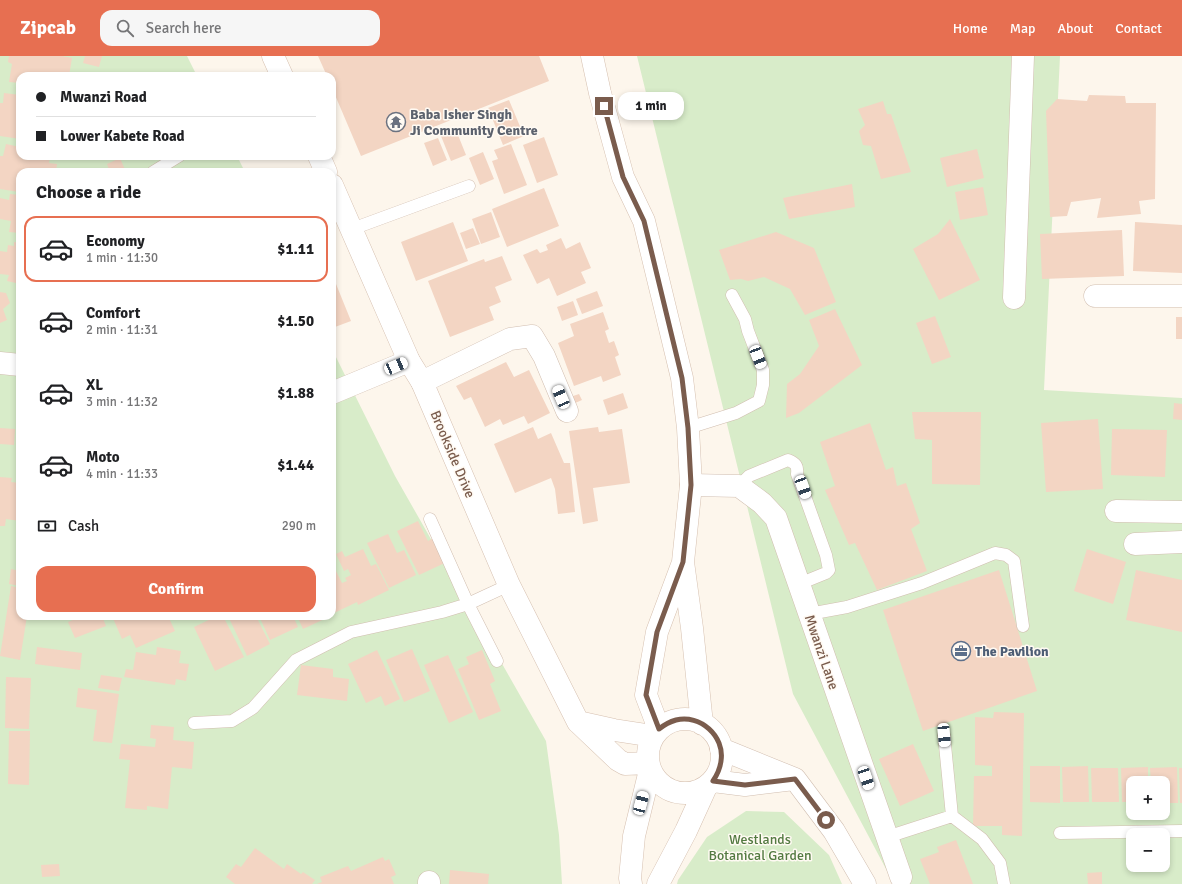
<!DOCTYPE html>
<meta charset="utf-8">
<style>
:root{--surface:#fff;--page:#f6f6f6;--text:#202124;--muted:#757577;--line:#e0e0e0;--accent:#e76f51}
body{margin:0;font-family:Signika,sans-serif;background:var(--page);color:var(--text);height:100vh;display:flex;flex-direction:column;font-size:15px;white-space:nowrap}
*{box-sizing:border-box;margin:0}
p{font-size:13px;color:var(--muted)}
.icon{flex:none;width:22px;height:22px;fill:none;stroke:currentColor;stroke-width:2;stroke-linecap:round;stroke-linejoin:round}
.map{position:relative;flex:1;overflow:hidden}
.side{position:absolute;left:16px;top:112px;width:320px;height:452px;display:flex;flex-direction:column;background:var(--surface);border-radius:12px;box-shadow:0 2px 6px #0003}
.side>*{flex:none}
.guide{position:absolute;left:16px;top:16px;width:320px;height:88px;border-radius:12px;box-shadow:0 2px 6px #0003;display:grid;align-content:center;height:88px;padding:0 20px;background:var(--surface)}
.controls{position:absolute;left:1126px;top:720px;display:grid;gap:8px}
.controls a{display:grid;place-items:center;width:44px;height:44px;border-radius:8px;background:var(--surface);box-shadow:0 2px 6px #0003;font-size:20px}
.end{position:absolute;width:18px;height:18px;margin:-9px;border:5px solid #7a5c4d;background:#fff;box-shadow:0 0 0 2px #fff}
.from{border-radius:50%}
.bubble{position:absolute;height:28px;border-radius:12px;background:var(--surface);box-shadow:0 2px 6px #0003;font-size:13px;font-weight:700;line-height:28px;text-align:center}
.car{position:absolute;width:12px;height:24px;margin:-12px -6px;border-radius:5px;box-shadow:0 0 3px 1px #0007;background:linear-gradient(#fff 24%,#345 0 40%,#fff 0 76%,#345 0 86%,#fff 0)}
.guide b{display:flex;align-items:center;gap:14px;height:38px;font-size:15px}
.guide b+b{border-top:1px solid var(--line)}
.guide i{width:10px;height:10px;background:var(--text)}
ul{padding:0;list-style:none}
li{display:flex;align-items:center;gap:12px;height:66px;margin:0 8px 6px;padding:0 12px;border:2px solid transparent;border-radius:12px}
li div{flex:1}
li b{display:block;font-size:15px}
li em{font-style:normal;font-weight:700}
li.active{border-color:var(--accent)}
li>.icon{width:36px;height:36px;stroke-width:1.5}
h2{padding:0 20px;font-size:18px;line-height:48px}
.pay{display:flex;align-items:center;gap:10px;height:44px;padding:0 20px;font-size:15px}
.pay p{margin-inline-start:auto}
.button{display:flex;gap:8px;margin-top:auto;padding:8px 20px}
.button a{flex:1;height:46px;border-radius:12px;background:var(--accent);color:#fff;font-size:16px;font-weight:700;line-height:46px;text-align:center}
header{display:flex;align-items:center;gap:24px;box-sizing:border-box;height:56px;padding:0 20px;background:var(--accent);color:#fff}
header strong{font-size:19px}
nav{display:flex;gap:22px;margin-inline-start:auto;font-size:14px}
.search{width:280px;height:36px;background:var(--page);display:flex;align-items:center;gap:10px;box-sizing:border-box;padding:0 14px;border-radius:12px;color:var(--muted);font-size:15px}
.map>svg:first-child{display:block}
</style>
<header>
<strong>Zipcab</strong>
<div class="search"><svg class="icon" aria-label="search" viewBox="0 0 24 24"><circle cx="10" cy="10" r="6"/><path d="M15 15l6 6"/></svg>Search here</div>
<nav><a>Home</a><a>Map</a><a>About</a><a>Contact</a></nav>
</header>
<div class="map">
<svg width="1182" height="828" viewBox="0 0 1182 828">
<rect width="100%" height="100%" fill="#fdf6ec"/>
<path fill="#d8ecc9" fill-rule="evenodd" d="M0,0H187L197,20H20V100H237L245,116H20V560H332V293L395,420L546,685L559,779L562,828H0Z
M637,0H1060L1044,334L1182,342V828H894L793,638ZM1133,727H1163V757H1133ZM1133,779H1163V809H1133Z
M746,755L784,756L829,799L842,828H677L678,824L707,781Z"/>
<path fill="#f3d5c3" d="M9,0H62L72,2L69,20H20V27L9,26L12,8L8,6Z
M85,0H102L99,11L83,7Z
M318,0H539L549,25L361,100L332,32V20H327Z
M4,37L20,39V83L0,80V47H3Z
M1089,39L1125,40L1126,47H1156L1155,143L1139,145L1141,158L1097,162L1101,142L1071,146L1067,160L1050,161L1046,55L1057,43L1087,45Z
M509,44L524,80L503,89L488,52Z
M883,45L887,58H891L911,116L881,123L871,90L863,89L859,75L865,69L858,53Z
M456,74L466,99L451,105L441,80Z
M544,81L558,119L537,127L523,89Z
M438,82L447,104L433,110L424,87Z
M6,88L20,91V100H50L49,107L57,108L56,116H20L19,136L0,133V100H3Z
M511,88L527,129L504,138L492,105L498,103L494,94Z
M977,93L984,122L947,131L940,102Z
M483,96L494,123L480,129L469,102Z
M120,102L126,116H110L107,108Z
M852,128L855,151L789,163L783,142Z
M983,131L988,159L960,164L955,136Z
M544,132L559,170L507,191L492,153Z
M10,138L20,139V177L9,176L11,165L0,163V142L9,144Z
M491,156L500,181L481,188L472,163Z
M950,163L980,224L939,244L913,193L938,178Z
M453,166L468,205L416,225L401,186Z
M1135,166L1182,169V217L1133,215Z
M473,172L480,188L466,193L460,177Z
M1122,174L1124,220L1042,223L1040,178Z
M776,176L814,192L836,246L805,259L790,233L764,221L748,225L741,223L730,224L719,194Z
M561,182L566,193L580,186L591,212L581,216L586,227L557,240L549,222L537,228L523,199L537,193L540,197L548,194L546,189Z
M14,186L20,187V222L17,221L16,227L7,225L9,219L0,218V195L7,196L8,189L14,190Z
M502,200L512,224L495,231L501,246L489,251L494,264L450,281L428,225L484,203L485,206Z
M334,223L351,265L335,271L332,264V224Z
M597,235L603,250L582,258L576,243Z
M0,236L6,237L10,247L3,253L7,264L0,267Z
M573,245L578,259L562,265L557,251Z
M835,253L862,309L799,357L786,362L787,328L800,318L819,290L809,264Z
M603,256L609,273L605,275L609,287L614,285L619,299L615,301L621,319L603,326L601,320L574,330L558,287L574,280L570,268Z
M935,260L951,301L932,308L916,267Z
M1176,261H1182V283H1176Z
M506,306L514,321L529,314L550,357L528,368L524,360L503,369L500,363L485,371L471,341L464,344L456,330Z
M623,337L628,352L608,359L603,344Z
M579,338L582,344L573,348L570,341Z
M1174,347L1182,348V364L1173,363Z
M912,356H981L980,429L932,428V384L915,383Z
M1098,363L1103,433L1046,436L1041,367Z
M870,367L886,414L893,411L897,430L906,427L920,467L911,473L927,515L877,534L855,487L849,489L825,434L835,430L820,386Z
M533,371L538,383L551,377L564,407H570L575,456L558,458L555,433L551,422L515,437L494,388Z
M598,371L599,376L622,373L630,427L593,432L598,465L583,468L569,375Z
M0,372L15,373L14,389L0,388Z
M1112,373L1167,374L1165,421L1111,419Z
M0,421L12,422L11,426L20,427V465L6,463L5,470H0Z
M418,465L428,485L435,481L447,506L419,519L397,475Z
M388,478L397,497L404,494L416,519L389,532L367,487Z
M363,493L371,510L376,508L389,534L358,549L357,546L332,558V507L342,527L347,525L345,522L351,519L348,513L344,515L336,498L342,495L345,501Z
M1087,493L1126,506L1113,548L1074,535Z
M11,513L20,515V530L9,528Z
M999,514L1037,635L923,675L883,554Z
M1136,514L1182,524V576L1126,564Z
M11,530L20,532V560H27L20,604L0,600Z
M82,560H102L106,570L75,582L68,566Z
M112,560H173L169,562L175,575L136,592L130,579L122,583Z
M217,560H223L244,601L215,615L194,571Z
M228,560H256L270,588L247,600Z
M259,560H293L298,571L270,584Z
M297,560H331L303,573Z
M37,591L82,597L80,614L35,608Z
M157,591L181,595L179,607L189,608L186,625L176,623L175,629L124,621L126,613L133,614L136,596L156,599Z
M412,593L430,635L404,646L386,604Z
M377,594L400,643L385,650L381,640L366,647L348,608Z
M482,594L495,625L490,628L501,655L479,664L458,613L469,608L466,601Z
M448,599L473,656L449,667L424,609Z
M301,609L333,613V621L349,623L347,645L297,639Z
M101,619L122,622L119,635L98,632Z
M6,621L31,622L29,673L5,672Z
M78,632L119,638L112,687L93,685L97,654L76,651Z
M994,656L1024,657L1022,780L1002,779V770H973L974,720H992V710L975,709V661L993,662Z
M151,669L174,671L173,684L194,686L192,713L172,711L168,753L147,750V754L125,752L130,704L119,703L121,688L155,691L156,683L150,682Z
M9,675H30L29,729L8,728Z
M913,688L934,735L900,750L879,703Z
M1030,710H1060V747L1030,746Z
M1088,710L1089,746H1063L1062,711Z
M1148,711V727H1133V746H1122L1121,712Z
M1177,711L1178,747H1163V727H1151L1150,712Z
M1091,712H1118L1119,746H1092Z
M1179,712H1182V747H1180Z
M956,784L973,828H930L920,803L939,796L937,791Z
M255,792L284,813L287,808L301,818L303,816L315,824L312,828H235L226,821L236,808L241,811Z
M383,801L385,805L389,803L396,819L391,821L394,828H317L322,826L320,821L348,810L351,815Z
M59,808L60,820L42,821L41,809Z
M450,814L489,818L488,828H449Z
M1102,816V828H1088L1087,817Z"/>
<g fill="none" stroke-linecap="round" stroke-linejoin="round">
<defs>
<path id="lane" d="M153,116L179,100
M352,173L469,130
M688,372L736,357L759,345L763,329V314L748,275L745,263L732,239
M739,430L749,420L788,404C795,407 798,409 797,418L826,499L829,514L826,517L799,528
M430,463L468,548L497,605
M809,558L847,551L922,527L995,497L1006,499L1014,505L1023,570
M194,667L232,665L253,652L296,604L351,576L442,556L468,548L509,529
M944,679L952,760
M1060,777L1182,775
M887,781L952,760L982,783L1000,807L1004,828"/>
<path id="street" d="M1095,240H1182
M1014,242L1023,0
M0,307L20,309
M422,326L510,283L532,280L544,300L567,355
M332,337L409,305
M691,429L739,430L762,447L776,462L901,821
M1116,455L1182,456
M1135,488L1182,486
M721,693L795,723L834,775L865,828
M713,725L745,729L794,723
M429,828V826"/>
<path id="secondary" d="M273,0L282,20
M592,0L600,37L623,121L644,165L682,322L688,372L691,429L683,506L692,572L702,668
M319,100L326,116
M332,129L409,305L422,326L509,529L578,666L618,704L625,708L648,707
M648 700a37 37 0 1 1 74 0a37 37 0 1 1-74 0Z
M578,666L614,674L653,680
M659,673L646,639L657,576L682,509
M631,828L630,822L634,780L650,714
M658,828L686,775L706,731"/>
</defs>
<use href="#lane" stroke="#d1beb0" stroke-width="13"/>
<use href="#street" stroke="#d1beb0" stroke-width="23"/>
<use href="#secondary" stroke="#d6c0b0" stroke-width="23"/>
<use href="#lane" stroke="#fff" stroke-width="12"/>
<use href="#street" stroke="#fff" stroke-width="22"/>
<use href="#secondary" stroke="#fff" stroke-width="22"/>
</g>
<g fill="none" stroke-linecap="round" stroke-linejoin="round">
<path stroke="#7a5c4d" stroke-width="5" d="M604,50L623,121L644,165L682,322L688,372L691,429L683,506L657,576L646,639L659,673C664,669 669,666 676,664C700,658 725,680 721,705C720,713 717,719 713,725L745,729L795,723L826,764"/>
</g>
<defs>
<symbol id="temple-ring" viewBox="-11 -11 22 22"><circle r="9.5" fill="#fffaf3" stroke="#6b7280" stroke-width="1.5"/><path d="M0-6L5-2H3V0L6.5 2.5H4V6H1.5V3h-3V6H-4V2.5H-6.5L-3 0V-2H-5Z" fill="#6b7280"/></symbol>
<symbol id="office-ring" viewBox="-11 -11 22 22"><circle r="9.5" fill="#fffaf3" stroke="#5c6f8a" stroke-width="1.5"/><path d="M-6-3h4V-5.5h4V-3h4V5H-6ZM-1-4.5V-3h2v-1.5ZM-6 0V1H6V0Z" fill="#5c6f8a"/></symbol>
</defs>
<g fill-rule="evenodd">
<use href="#temple-ring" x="385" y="55" width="22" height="22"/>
<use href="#office-ring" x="950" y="584" width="22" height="22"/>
</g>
<g text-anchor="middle" stroke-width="3" stroke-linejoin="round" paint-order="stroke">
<g font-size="14" font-weight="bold" fill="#5b616d" stroke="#fffaf3" text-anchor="start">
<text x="410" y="63">Baba Isher Singh<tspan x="410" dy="16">Ji Community Centre</tspan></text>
</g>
<g font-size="14" fill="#7a5c4d" stroke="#fffaf3">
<text transform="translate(453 398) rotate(67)" y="5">Brookside Drive</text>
<text transform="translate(822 596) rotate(71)" y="5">Mwanzi Lane</text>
</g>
<g font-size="14" font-weight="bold" fill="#4e5e75" stroke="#fffaf3" text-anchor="start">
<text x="975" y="600">The Pavilion</text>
</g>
<g font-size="14" fill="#537a41" stroke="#fffaf3">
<text x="760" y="788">Westlands<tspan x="760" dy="16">Botanical Garden</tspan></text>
</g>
</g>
</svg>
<div class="controls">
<a>+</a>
<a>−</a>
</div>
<i class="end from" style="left:826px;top:764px"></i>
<i class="end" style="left:604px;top:50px"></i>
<div class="bubble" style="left:618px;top:36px;width:66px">1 min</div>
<i class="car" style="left:758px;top:301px;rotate:159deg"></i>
<i class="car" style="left:396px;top:310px;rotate:67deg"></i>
<i class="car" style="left:561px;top:341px;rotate:337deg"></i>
<i class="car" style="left:803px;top:431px;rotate:160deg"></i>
<i class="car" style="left:944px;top:679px;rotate:175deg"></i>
<i class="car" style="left:866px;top:722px;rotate:161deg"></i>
<i class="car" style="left:641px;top:747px;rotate:15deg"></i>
<div class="guide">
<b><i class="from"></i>Mwanzi Road</b>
<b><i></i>Lower Kabete Road</b>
</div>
<section class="side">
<h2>Choose a ride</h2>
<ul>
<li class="active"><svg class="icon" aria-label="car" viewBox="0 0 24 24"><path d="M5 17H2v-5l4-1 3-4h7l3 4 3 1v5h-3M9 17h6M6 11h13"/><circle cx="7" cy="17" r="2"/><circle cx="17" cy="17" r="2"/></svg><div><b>Economy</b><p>1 min · 11:30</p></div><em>$1.11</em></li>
<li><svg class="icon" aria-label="car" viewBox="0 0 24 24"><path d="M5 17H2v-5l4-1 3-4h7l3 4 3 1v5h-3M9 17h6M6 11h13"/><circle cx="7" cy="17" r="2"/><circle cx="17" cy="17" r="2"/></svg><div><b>Comfort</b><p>2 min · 11:31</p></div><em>$1.50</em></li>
<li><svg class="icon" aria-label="car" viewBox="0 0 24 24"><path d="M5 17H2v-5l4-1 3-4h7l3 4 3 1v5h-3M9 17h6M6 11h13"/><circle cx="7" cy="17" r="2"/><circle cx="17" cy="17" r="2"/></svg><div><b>XL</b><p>3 min · 11:32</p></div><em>$1.88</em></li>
<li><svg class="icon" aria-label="car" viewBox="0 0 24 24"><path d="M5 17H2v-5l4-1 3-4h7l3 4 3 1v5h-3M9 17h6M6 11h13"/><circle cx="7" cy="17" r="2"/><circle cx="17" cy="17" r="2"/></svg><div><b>Moto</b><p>4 min · 11:33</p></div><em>$1.44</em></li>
</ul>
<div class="pay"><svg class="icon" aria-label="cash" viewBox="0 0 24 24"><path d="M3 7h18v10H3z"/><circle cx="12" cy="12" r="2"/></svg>Cash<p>290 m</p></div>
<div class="button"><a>Confirm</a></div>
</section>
</div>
